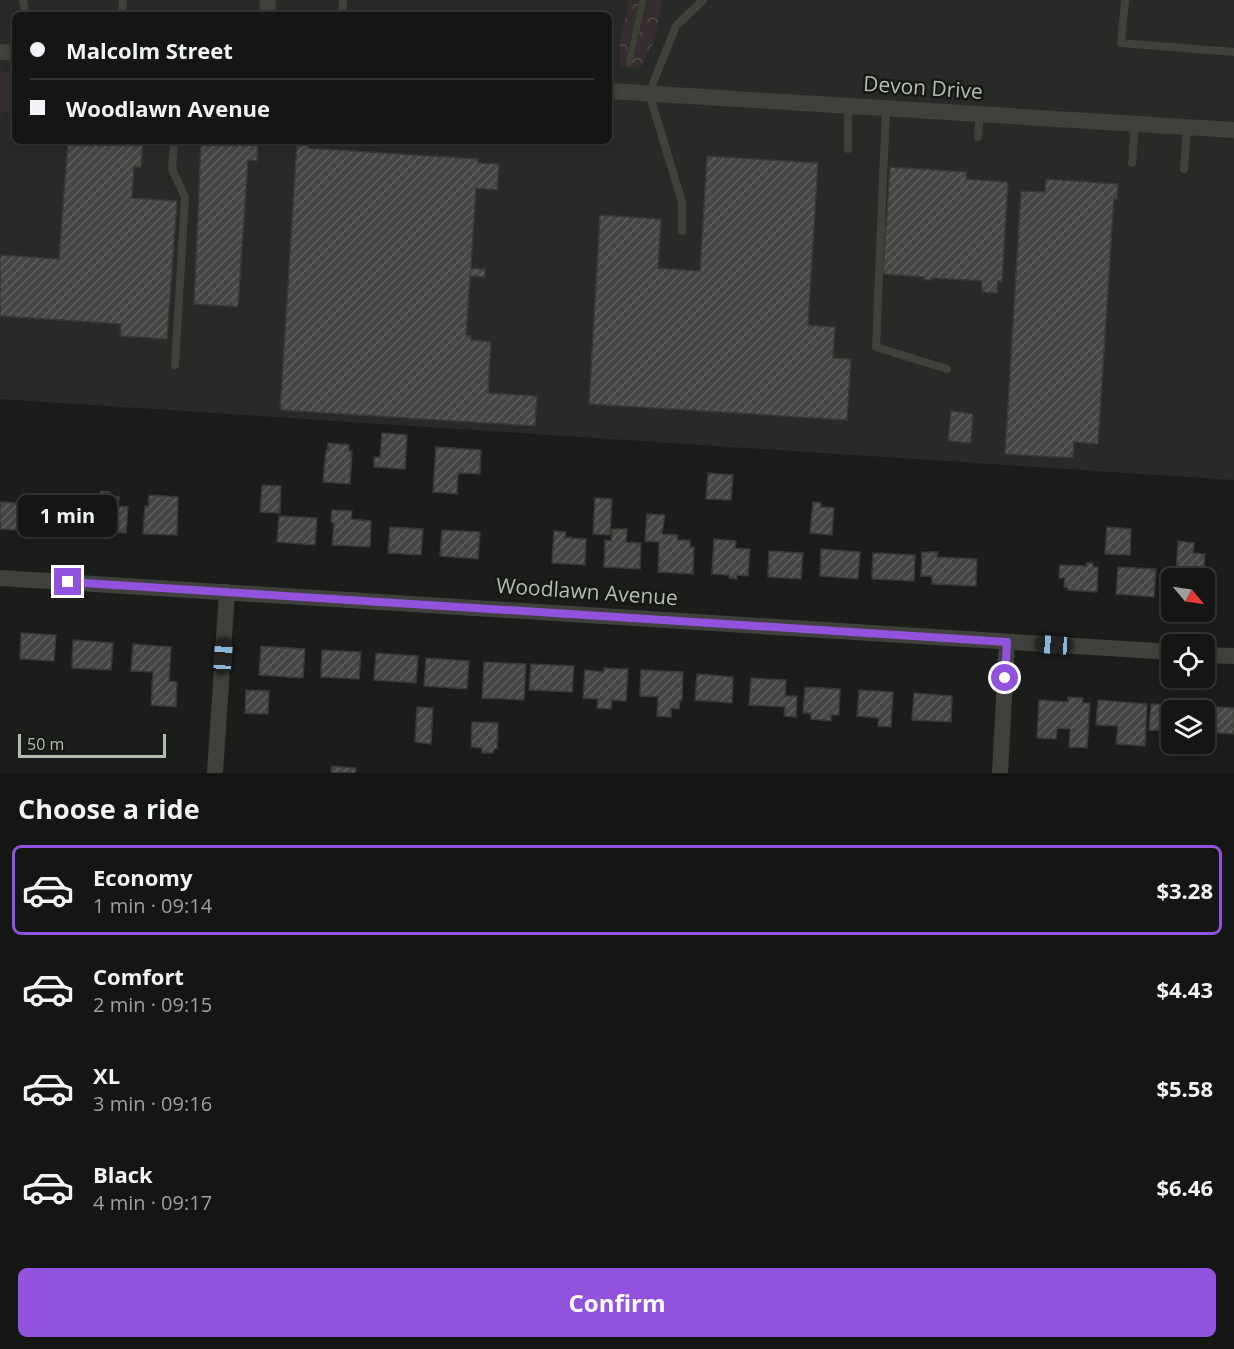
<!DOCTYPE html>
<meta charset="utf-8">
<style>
:root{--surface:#141614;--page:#212322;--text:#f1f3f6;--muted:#9d9fa0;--line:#333534;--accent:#9352de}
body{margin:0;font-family:"Open Sans",sans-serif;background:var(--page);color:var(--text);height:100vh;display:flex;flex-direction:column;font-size:22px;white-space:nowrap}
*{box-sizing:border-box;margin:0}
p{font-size:20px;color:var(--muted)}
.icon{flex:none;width:33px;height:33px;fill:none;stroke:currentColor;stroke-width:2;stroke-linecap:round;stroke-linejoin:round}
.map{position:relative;height:773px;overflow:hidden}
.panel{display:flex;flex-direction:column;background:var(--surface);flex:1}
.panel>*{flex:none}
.guide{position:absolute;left:12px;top:12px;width:600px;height:132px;border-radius:9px;box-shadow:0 3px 9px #0003,0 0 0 2px var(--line);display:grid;align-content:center;height:132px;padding:0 18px;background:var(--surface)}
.needle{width:39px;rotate:119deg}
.controls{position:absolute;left:1161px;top:568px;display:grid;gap:12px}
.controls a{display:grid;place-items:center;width:54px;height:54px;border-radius:9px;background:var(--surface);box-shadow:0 3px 9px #0003,0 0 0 2px var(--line);font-size:30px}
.scale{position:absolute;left:18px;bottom:15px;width:148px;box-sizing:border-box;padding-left:6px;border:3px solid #b5bbaf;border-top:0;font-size:16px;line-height:21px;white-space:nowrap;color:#b5bbaf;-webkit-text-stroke:4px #161816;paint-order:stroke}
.end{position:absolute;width:27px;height:27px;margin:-14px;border:8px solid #9352de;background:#fff;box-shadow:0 0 0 3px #fff}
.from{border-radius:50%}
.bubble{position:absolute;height:42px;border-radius:9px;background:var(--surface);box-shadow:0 3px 9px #0003,0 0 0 2px var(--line);font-size:20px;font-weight:700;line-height:42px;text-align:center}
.car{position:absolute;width:18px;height:36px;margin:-18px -9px;border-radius:8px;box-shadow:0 0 4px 2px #0007;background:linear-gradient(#222 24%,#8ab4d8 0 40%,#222 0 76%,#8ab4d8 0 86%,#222 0)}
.guide b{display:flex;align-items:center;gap:21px;height:57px;font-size:22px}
.guide b+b{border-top:2px solid var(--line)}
.guide i{width:15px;height:15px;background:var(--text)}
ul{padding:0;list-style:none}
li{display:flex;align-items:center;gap:18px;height:90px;margin:0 12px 9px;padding:0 6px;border:3px solid transparent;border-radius:9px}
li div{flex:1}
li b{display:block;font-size:22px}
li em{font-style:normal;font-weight:700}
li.selected{border-color:var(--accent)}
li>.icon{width:54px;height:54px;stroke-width:1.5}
h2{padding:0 18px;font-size:27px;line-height:72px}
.primary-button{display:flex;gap:12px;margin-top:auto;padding:12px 18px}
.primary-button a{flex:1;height:69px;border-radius:9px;background:var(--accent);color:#fff;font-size:24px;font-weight:700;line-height:69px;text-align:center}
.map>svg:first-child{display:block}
</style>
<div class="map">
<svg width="1234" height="773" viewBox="0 0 1234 773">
<defs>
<pattern id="forest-crowns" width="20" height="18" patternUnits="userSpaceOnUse" patternTransform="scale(1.5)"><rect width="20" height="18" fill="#362d2f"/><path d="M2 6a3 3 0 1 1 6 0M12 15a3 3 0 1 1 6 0" fill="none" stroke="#514a4b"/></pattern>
<pattern id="building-hatch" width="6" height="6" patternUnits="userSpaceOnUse" patternTransform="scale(1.5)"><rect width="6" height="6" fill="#444743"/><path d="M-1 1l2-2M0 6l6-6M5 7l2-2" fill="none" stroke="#5d605c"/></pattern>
</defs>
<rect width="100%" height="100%" fill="#1b1d1b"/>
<path fill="#282a27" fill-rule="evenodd" d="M0,0H1234V480L0,399ZM15,15H609V141H15Z"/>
<path fill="#362d2f" d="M0,71L15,72V114L1,112L0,126Z"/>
<path fill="url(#forest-crowns)" d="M629,0H663L653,44L641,67L632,69L620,65V42Z"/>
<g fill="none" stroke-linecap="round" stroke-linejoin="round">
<path stroke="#3c4032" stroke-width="6" d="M629,63L643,0"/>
</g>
<path fill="url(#building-hatch)" stroke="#363935" stroke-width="1.5" d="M68,141H143L141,167H134L132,198L177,201L167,339L120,336L121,324L0,316V255L59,259Z
M201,141H258L257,161L248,160L238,307L194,304Z
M297,142L309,143V148L478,159V163L499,164L497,190L476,188L471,268L485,269V277L470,276L466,336H471V340L491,342L488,393L537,396L535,426L280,410Z
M707,156L818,163L808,325L835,327L833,358L851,359L847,420L589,404L600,215L661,219L658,268L700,271Z
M890,167L967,172L966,179L1008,182L1002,282L998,281L997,293L982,292V281L932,278V280H924V277L883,274Z
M1046,179L1118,184L1117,199L1114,198L1098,444L1074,442L1073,458L1005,454L1021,191L1045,192Z
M951,411L973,414L971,443L948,441Z
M382,433L407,435L405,469L374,467V457H380Z
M328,443L349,445V451H352L350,484L323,482L326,450H328Z
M436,447L481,450L480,474L458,473L457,494L433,492Z
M708,473L733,475L731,500L706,499Z
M262,485L281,486L280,513L260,512Z
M101,491L110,492V496L119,497L118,506L128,507L126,533L93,531L94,504L100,505Z
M149,495L178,497L177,535L143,534L145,506L148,507Z
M595,498L612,499L610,535L593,534Z
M45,501H50V504L78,506L76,534L36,531L38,504H44Z
M0,502L19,503L18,530L0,529Z
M813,502L821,503V507L834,508L832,535L810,533Z
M332,510L352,511L351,519L371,521L370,547L332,545L334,523L331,522Z
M647,514L665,515L662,534L678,535L677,540H690V547H694L693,574L658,572L659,542L645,541Z
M279,516L317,518L315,545L277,542Z
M390,527L423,529L421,555L388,553Z
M1107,527L1131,529L1130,555L1105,554Z
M612,529H627L626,542L641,543L640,569L604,567L605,540L611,541Z
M442,530L480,532L478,559L440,556Z
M554,531L566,532L565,538L571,537V538L586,539L585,565L552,563Z
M714,539L736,541L735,548L750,549L748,576L737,575V579L729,578V575L712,574Z
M1178,541L1194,543L1193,553L1205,554L1203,579H1176Z
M821,549L860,552L858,579L820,576Z
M769,551L803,553L801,579L768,577Z
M922,552H938L937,557L977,559L976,586L932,584V576H921Z
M873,553L915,555L914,581L872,579Z
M1087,563H1093V567H1098L1097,592L1068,590V588L1064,587L1065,578H1059L1060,565L1087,566Z
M1118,567L1156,569L1154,597L1116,594Z
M21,633L56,635L54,661L20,659Z
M73,640L113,643L111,670L72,668Z
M133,644L171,647L169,681L177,682L176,707L151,705L153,672L131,671Z
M261,646L305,649L303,678L259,675Z
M322,650L361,652L359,679L321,677Z
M376,653L418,656L416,683L374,680Z
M426,658L469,661L467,689L424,686Z
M484,662L526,664L524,700L482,698Z
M531,664L574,666L572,692L529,690Z
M604,668L628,669L626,701L612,700L611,709L597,708L598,699L583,698L585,670L604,672Z
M641,670L683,672L682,700H680L679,709L671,708V717L657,716L658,697L640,696Z
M697,674L733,677L732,703L695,700Z
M751,678L786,680L785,696H797L796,717L784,716L785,707L749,705Z
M805,687L840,689L839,715H831V721L811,719V713H803Z
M246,690L269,691L268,714L245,713Z
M859,690L893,692L891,727L878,726L879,718L857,716Z
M914,693L952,696L951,722L912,720Z
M1068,697L1083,698L1082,703H1090L1087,748L1069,747L1070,729L1057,728L1056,739L1037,738L1039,700L1068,702Z
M1098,700L1147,704L1145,746L1116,744L1118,726L1096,725Z
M1151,704L1187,706V711H1172V731L1149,730Z
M1205,706L1234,708V734L1204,732Z
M417,707L433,708L431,744L415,742Z
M472,722L498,723L497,749H494L493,753H482V748L471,747Z
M332,766L356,768L355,773H331Z"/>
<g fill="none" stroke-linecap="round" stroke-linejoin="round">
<path stroke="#3e413c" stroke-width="8" d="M23,0L25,15
M1125,0L1121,43L1234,52
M122,15L123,0
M342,15L343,0
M886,108L876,347L947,369
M978,137L980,114
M174,141L172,169L185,197L175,365
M848,149V106
M1132,163L1135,124
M1184,169L1187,127
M682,231V202L649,93L676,26L703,0"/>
<path stroke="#3e413c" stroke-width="16" d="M267,15L268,0
M0,52L15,53
M609,91L1234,130
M0,578L1172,652
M1204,655L1234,656
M215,773L227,592
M1000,773L1007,642"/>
</g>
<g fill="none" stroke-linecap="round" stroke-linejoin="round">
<path stroke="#9352de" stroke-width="8" d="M68,582L1007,642L1005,678"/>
</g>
<g text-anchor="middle" stroke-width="5" stroke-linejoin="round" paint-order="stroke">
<g font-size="21" fill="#b5bbaf" stroke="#161816">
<text transform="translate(923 88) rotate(4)" y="7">Devon Drive</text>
<text transform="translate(587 592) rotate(4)" y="7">Woodlawn Avenue</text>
</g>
</g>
</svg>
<div class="controls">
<a><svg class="needle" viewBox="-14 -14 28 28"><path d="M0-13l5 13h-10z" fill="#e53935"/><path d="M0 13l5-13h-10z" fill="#9d9fa0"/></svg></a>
<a><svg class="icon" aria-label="locate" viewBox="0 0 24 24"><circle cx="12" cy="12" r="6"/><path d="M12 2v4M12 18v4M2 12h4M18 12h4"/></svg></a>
<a><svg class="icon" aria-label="layers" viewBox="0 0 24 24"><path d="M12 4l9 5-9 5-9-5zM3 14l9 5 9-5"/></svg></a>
</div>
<div class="scale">50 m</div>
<i class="end from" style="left:1005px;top:678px"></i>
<i class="end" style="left:68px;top:582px"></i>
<div class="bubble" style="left:18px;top:495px;width:99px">1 min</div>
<i class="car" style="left:1054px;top:645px;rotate:274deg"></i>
<i class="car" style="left:223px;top:656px;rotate:4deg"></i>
<div class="guide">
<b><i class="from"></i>Malcolm Street</b>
<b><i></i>Woodlawn Avenue</b>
</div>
</div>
<section class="panel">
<h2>Choose a ride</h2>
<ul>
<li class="selected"><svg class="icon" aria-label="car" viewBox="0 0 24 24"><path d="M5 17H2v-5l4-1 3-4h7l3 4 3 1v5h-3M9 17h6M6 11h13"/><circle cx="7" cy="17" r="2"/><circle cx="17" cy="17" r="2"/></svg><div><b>Economy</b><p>1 min · 09:14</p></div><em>$3.28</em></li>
<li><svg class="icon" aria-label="car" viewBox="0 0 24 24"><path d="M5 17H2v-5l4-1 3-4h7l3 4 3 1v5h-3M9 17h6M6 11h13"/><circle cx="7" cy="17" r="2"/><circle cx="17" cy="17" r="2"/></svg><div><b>Comfort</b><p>2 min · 09:15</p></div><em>$4.43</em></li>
<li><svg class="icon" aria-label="car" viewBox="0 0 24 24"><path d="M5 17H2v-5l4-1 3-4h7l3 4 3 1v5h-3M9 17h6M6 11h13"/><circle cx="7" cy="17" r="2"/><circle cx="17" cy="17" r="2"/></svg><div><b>XL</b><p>3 min · 09:16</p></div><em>$5.58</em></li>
<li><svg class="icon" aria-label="car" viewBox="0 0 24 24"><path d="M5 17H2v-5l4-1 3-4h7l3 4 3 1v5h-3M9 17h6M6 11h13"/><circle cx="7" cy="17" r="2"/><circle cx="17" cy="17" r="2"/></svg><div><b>Black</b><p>4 min · 09:17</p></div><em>$6.46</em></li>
</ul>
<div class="primary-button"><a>Confirm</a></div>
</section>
